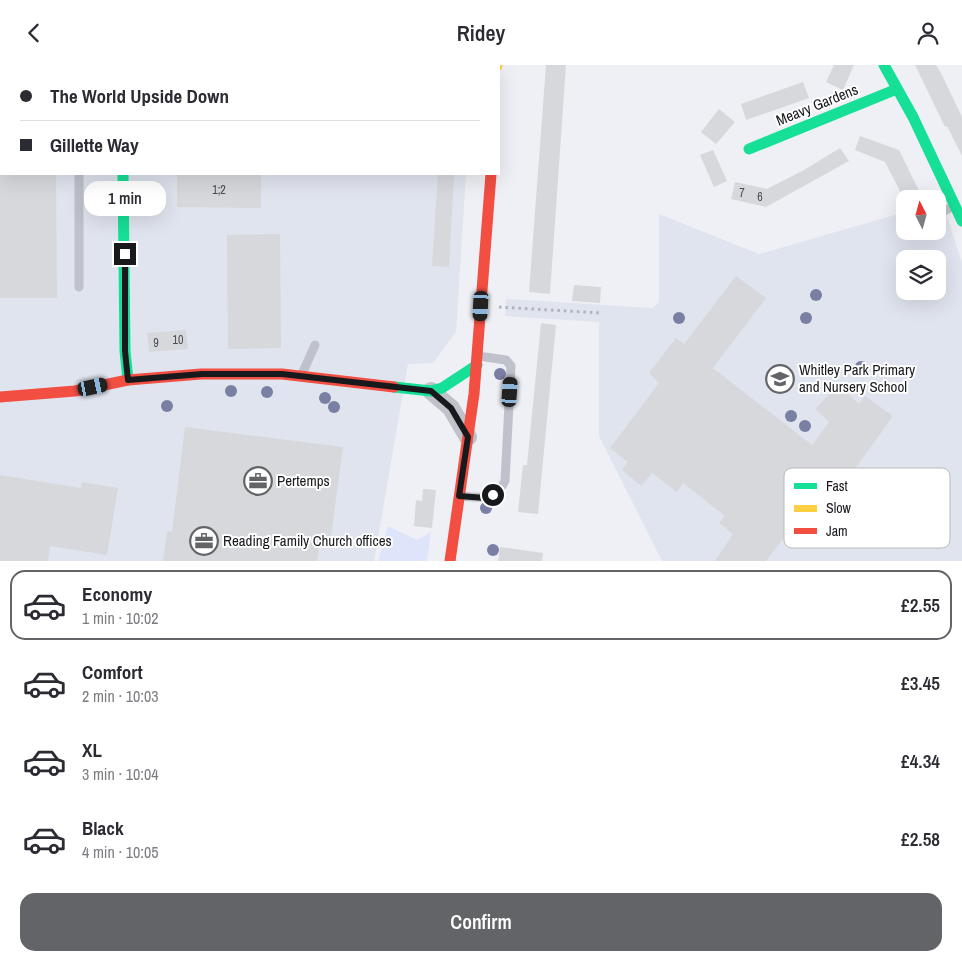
<!DOCTYPE html>
<meta charset="utf-8">
<style>
:root{--surface:#fff;--page:#f2f2f3;--text:#2b2b33;--muted:#7c7c81;--line:#e1e1e2;--accent:#636468}
body{margin:0;font-family:"Archivo Narrow",sans-serif;background:var(--page);color:var(--text);height:100vh;display:flex;flex-direction:column;font-size:19px;white-space:nowrap}
*{box-sizing:border-box;margin:0}
p{font-size:16px;color:var(--muted)}
.icon{flex:none;width:28px;height:28px;fill:none;stroke:currentColor;stroke-width:2;stroke-linecap:round;stroke-linejoin:round}
.map{position:relative;height:496px;overflow:hidden}
.side{display:flex;flex-direction:column;background:var(--surface);flex:1}
.side>*{flex:none}
.hud{position:absolute;left:0px;top:0px;width:500px;height:110px;box-shadow:0 5px 20px #0002;display:grid;align-content:center;height:110px;padding:0 20px;background:var(--surface)}
.needle{width:32px;rotate:354deg}
.buttons{position:absolute;left:896px;top:125px;display:grid;gap:10px}
.buttons a{display:grid;place-items:center;width:50px;height:50px;border-radius:10px;background:var(--surface);box-shadow:0 5px 20px #0002;font-size:25px}
.end{position:absolute;width:22px;height:22px;margin:-11px;border:6px solid #18191c;background:#fff;box-shadow:0 0 0 2px #fff}
.from{border-radius:50%}
.bubble{position:absolute;height:35px;border-radius:15px;background:var(--surface);box-shadow:0 5px 20px #0002;font-size:16px;font-weight:600;line-height:35px;text-align:center}
.car{position:absolute;width:15px;height:30px;margin:-15px -8px;border-radius:6px;box-shadow:0 0 4px 1px #0007;background:linear-gradient(#222 24%,#8ab4d8 0 40%,#222 0 76%,#8ab4d8 0 86%,#222 0)}
.hud b{display:flex;align-items:center;gap:18px;height:48px;font-size:19px}
.hud b+b{border-top:1px solid var(--line)}
.hud i{width:12px;height:12px;background:var(--text)}
ul{padding:9px 0 0;list-style:none}
li{display:flex;align-items:center;gap:15px;height:70px;margin:0 10px 8px;padding:0 10px;border:2px solid transparent;border-radius:15px}
li div{flex:1}
li b{display:block;font-size:19px}
li em{font-style:normal;font-weight:600}
li.on{border-color:var(--accent)}
li>.icon{width:45px;height:45px;stroke-width:1.5}
.primary-button{display:flex;gap:10px;margin-top:auto;padding:10px 20px}
.primary-button a{flex:1;height:58px;border-radius:15px;background:var(--accent);color:#fff;font-size:20px;font-weight:600;line-height:58px;text-align:center}
header{display:flex;justify-content:space-between;align-items:center;height:65px;padding:0 20px;background:var(--surface);font-size:22px;font-weight:600}
.map>svg:first-child{display:block}
</style>
<header><svg class="icon" aria-label="back" viewBox="0 0 24 24"><path d="M15 5l-7 7 7 7"/></svg>Ridey<svg class="icon" aria-label="person" viewBox="0 0 24 24"><circle cx="12" cy="8" r="4"/><path d="M4 21q1-7 8-7t8 7"/></svg></header>
<div class="map">
<svg width="962" height="496" viewBox="0 0 962 496">
<rect width="100%" height="100%" fill="#eff0f5"/>
<path fill="#e0e4ee" fill-rule="evenodd" d="M0,0H472L1,1V109H466L456,267L433,298L408,299L374,496H0Z
M942,136L962,198V496H662L599,371V257L505,251L506,234L653,243L659,237V149L759,189L905,147V166H938V138ZM905,194H938V226H905Z"/>
<path fill="#dee4fa" d="M388,461L417,475L431,467L427,496H378Z"/>
<path fill="#d6d8db" d="M546,0H566L550,229L529,227Z
M834,0H854L843,25L826,17Z
M915,0H936L941,8L962,52V91L947,61L945,62Z
M803,17L809,33L746,55L741,39Z
M719,44L735,57L716,79L701,67Z
M860,71L899,85L923,134H904L885,97L855,85Z
M840,83L849,96L766,142L731,134L735,117L767,124L804,105Z
M713,85L727,116L714,122L700,90Z
M0,109H56L57,233H0Z
M177,109H261V143L177,142Z
M438,109H454L449,202L432,201Z
M280,169L281,283L228,284L227,170Z
M736,211L766,233L713,303L812,380L829,357L815,344L838,320L859,339L865,331L893,351L852,408L874,424L847,460L813,435L766,496H715L733,469L719,458L725,451L683,418L677,427L652,408L641,421L622,405L628,397L610,383L659,318L649,308L676,273L684,279Z
M574,220L601,222L600,238L572,236Z
M541,258L556,260L538,449L518,447L523,400H527Z
M186,265L188,284L149,287L147,268Z
M185,362L343,382L331,471L321,470L317,496H163L167,466L172,467Z
M0,410L81,423L82,417L118,423L107,490L50,481L48,496H0Z
M423,424L436,425L432,463L414,461L416,435L422,436Z
M500,482L543,488L542,496H498Z"/>
<g fill="none" stroke-linecap="round" stroke-linejoin="round">
<path stroke="#b2b4ba" stroke-width="3" stroke-dasharray="2.5 4" stroke-linecap="butt" d="M499,242L601,248"/>
<path stroke="#bfc2ca" stroke-width="9" d="M78,0V1
M79,109V222
M938,150L953,141
M302,309L315,280
M460,431C479,433 496,436 505,416L511,301L506,295L478,291"/>
<path stroke="#bfc2ca" stroke-width="18" d="M123,0V1
M431,326L451,343L468,372"/>
<path stroke="#16e098" stroke-width="11" d="M884,0L913,52L962,156
M749,84L897,24
M123,109L125,286L128,315
M394,322L431,326L442,323L477,300"/>
<path stroke="#ffcf43" stroke-width="11" d="M497,0V1"/>
<path stroke="#f24e42" stroke-width="11" d="M0,332L75,326L128,315L201,309H282L394,322
M450,496L474,329L491,109"/>
</g>
<g fill="#7a7fa4">
<circle cx="816" cy="230" r="6"/>
<circle cx="679" cy="253" r="6"/>
<circle cx="806" cy="253" r="6"/>
<circle cx="861" cy="302" r="6"/>
<circle cx="500" cy="309" r="6"/>
<circle cx="231" cy="326" r="6"/>
<circle cx="267" cy="327" r="6"/>
<circle cx="325" cy="333" r="6"/>
<circle cx="167" cy="341" r="6"/>
<circle cx="334" cy="342" r="6"/>
<circle cx="791" cy="351" r="6"/>
<circle cx="805" cy="361" r="6"/>
<circle cx="486" cy="443" r="6"/>
<circle cx="493" cy="485" r="6"/>
</g>
<g fill="none" stroke-linecap="round" stroke-linejoin="round">
<path stroke="#18191c" stroke-width="6" d="M125,189V286L128,315L202,309H282L431,326L451,343L468,372L459,431L485,433L493,430"/>
</g>
<defs>
<symbol id="school-ring" viewBox="-11 -11 22 22"><circle r="9.5" fill="#fff" stroke="#636468" stroke-width="1.5"/><path d="M0-5L7-2L0 1L-7-2ZM-4 1L0 2.5L4 1V4Q0 6-4 4Z" fill="#636468"/></symbol>
<symbol id="office-ring" viewBox="-11 -11 22 22"><circle r="9.5" fill="#fff" stroke="#636468" stroke-width="1.5"/><path d="M-6-3h4V-5.5h4V-3h4V5H-6ZM-1-4.5V-3h2v-1.5ZM-6 0V1H6V0Z" fill="#636468"/></symbol>
</defs>
<g fill-rule="evenodd">
<use href="#school-ring" x="764" y="298" width="32" height="32"/>
<use href="#office-ring" x="242" y="400" width="32" height="32"/>
<use href="#office-ring" x="188" y="460" width="32" height="32"/>
</g>
<g text-anchor="middle" stroke-width="4" stroke-linejoin="round" paint-order="stroke">
<g font-size="12" fill="#4a4b4e">
<text x="219" y="129">1;2</text>
<text x="742" y="132">7</text>
<text x="760" y="136">6</text>
<text x="178" y="279">10</text>
<text x="156" y="282">9</text>
</g>
<g font-size="15" fill="#18191c" stroke="#fff">
<text transform="translate(817 40) rotate(-22)" y="5">Meavy Gardens</text>
</g>
<g font-size="15" fill="#18191c" stroke="#fff" text-anchor="start">
<text x="799" y="310">Whitley Park Primary<tspan x="799" dy="17">and Nursery School</tspan></text>
<text x="277" y="421">Pertemps</text>
<text x="223" y="481">Reading Family Church offices</text>
</g>
</g>
<rect x="784" y="403" width="166" height="80" rx="8" fill="#fff" stroke="#bababb" stroke-width="1"/>
<rect x="794" y="418" width="23" height="6" fill="#16e098"/>
<rect x="794" y="440" width="23" height="7" fill="#ffcf43"/>
<rect x="794" y="463" width="23" height="6" fill="#f24e42"/>
<g font-size="14" fill="#18191c">
<text x="826" y="426">Fast</text>
<text x="826" y="448">Slow</text>
<text x="826" y="471">Jam</text>
</g>
</svg>
<div class="buttons">
<a><svg class="needle" viewBox="-14 -14 28 28"><path d="M0-13l5 13h-10z" fill="#e53935"/><path d="M0 13l5-13h-10z" fill="#7c7c81"/></svg></a>
<a><svg class="icon" aria-label="layers" viewBox="0 0 24 24"><path d="M12 4l9 5-9 5-9-5zM3 14l9 5 9-5"/></svg></a>
</div>
<i class="end from" style="left:493px;top:430px"></i>
<i class="end" style="left:125px;top:189px"></i>
<div class="bubble" style="left:84px;top:116px;width:82px">1 min</div>
<i class="car" style="left:481px;top:241px;rotate:183deg"></i>
<i class="car" style="left:93px;top:322px;rotate:78deg"></i>
<i class="car" style="left:510px;top:327px;rotate:4deg"></i>
<div class="hud">
<b><i class="from"></i>The World Upside Down</b>
<b><i></i>Gillette Way</b>
</div>
</div>
<section class="side">
<ul>
<li class="on"><svg class="icon" aria-label="car" viewBox="0 0 24 24"><path d="M5 17H2v-5l4-1 3-4h7l3 4 3 1v5h-3M9 17h6M6 11h13"/><circle cx="7" cy="17" r="2"/><circle cx="17" cy="17" r="2"/></svg><div><b>Economy</b><p>1 min · 10:02</p></div><em>£2.55</em></li>
<li><svg class="icon" aria-label="car" viewBox="0 0 24 24"><path d="M5 17H2v-5l4-1 3-4h7l3 4 3 1v5h-3M9 17h6M6 11h13"/><circle cx="7" cy="17" r="2"/><circle cx="17" cy="17" r="2"/></svg><div><b>Comfort</b><p>2 min · 10:03</p></div><em>£3.45</em></li>
<li><svg class="icon" aria-label="car" viewBox="0 0 24 24"><path d="M5 17H2v-5l4-1 3-4h7l3 4 3 1v5h-3M9 17h6M6 11h13"/><circle cx="7" cy="17" r="2"/><circle cx="17" cy="17" r="2"/></svg><div><b>XL</b><p>3 min · 10:04</p></div><em>£4.34</em></li>
<li><svg class="icon" aria-label="car" viewBox="0 0 24 24"><path d="M5 17H2v-5l4-1 3-4h7l3 4 3 1v5h-3M9 17h6M6 11h13"/><circle cx="7" cy="17" r="2"/><circle cx="17" cy="17" r="2"/></svg><div><b>Black</b><p>4 min · 10:05</p></div><em>£2.58</em></li>
</ul>
<div class="primary-button"><a>Confirm</a></div>
</section>
